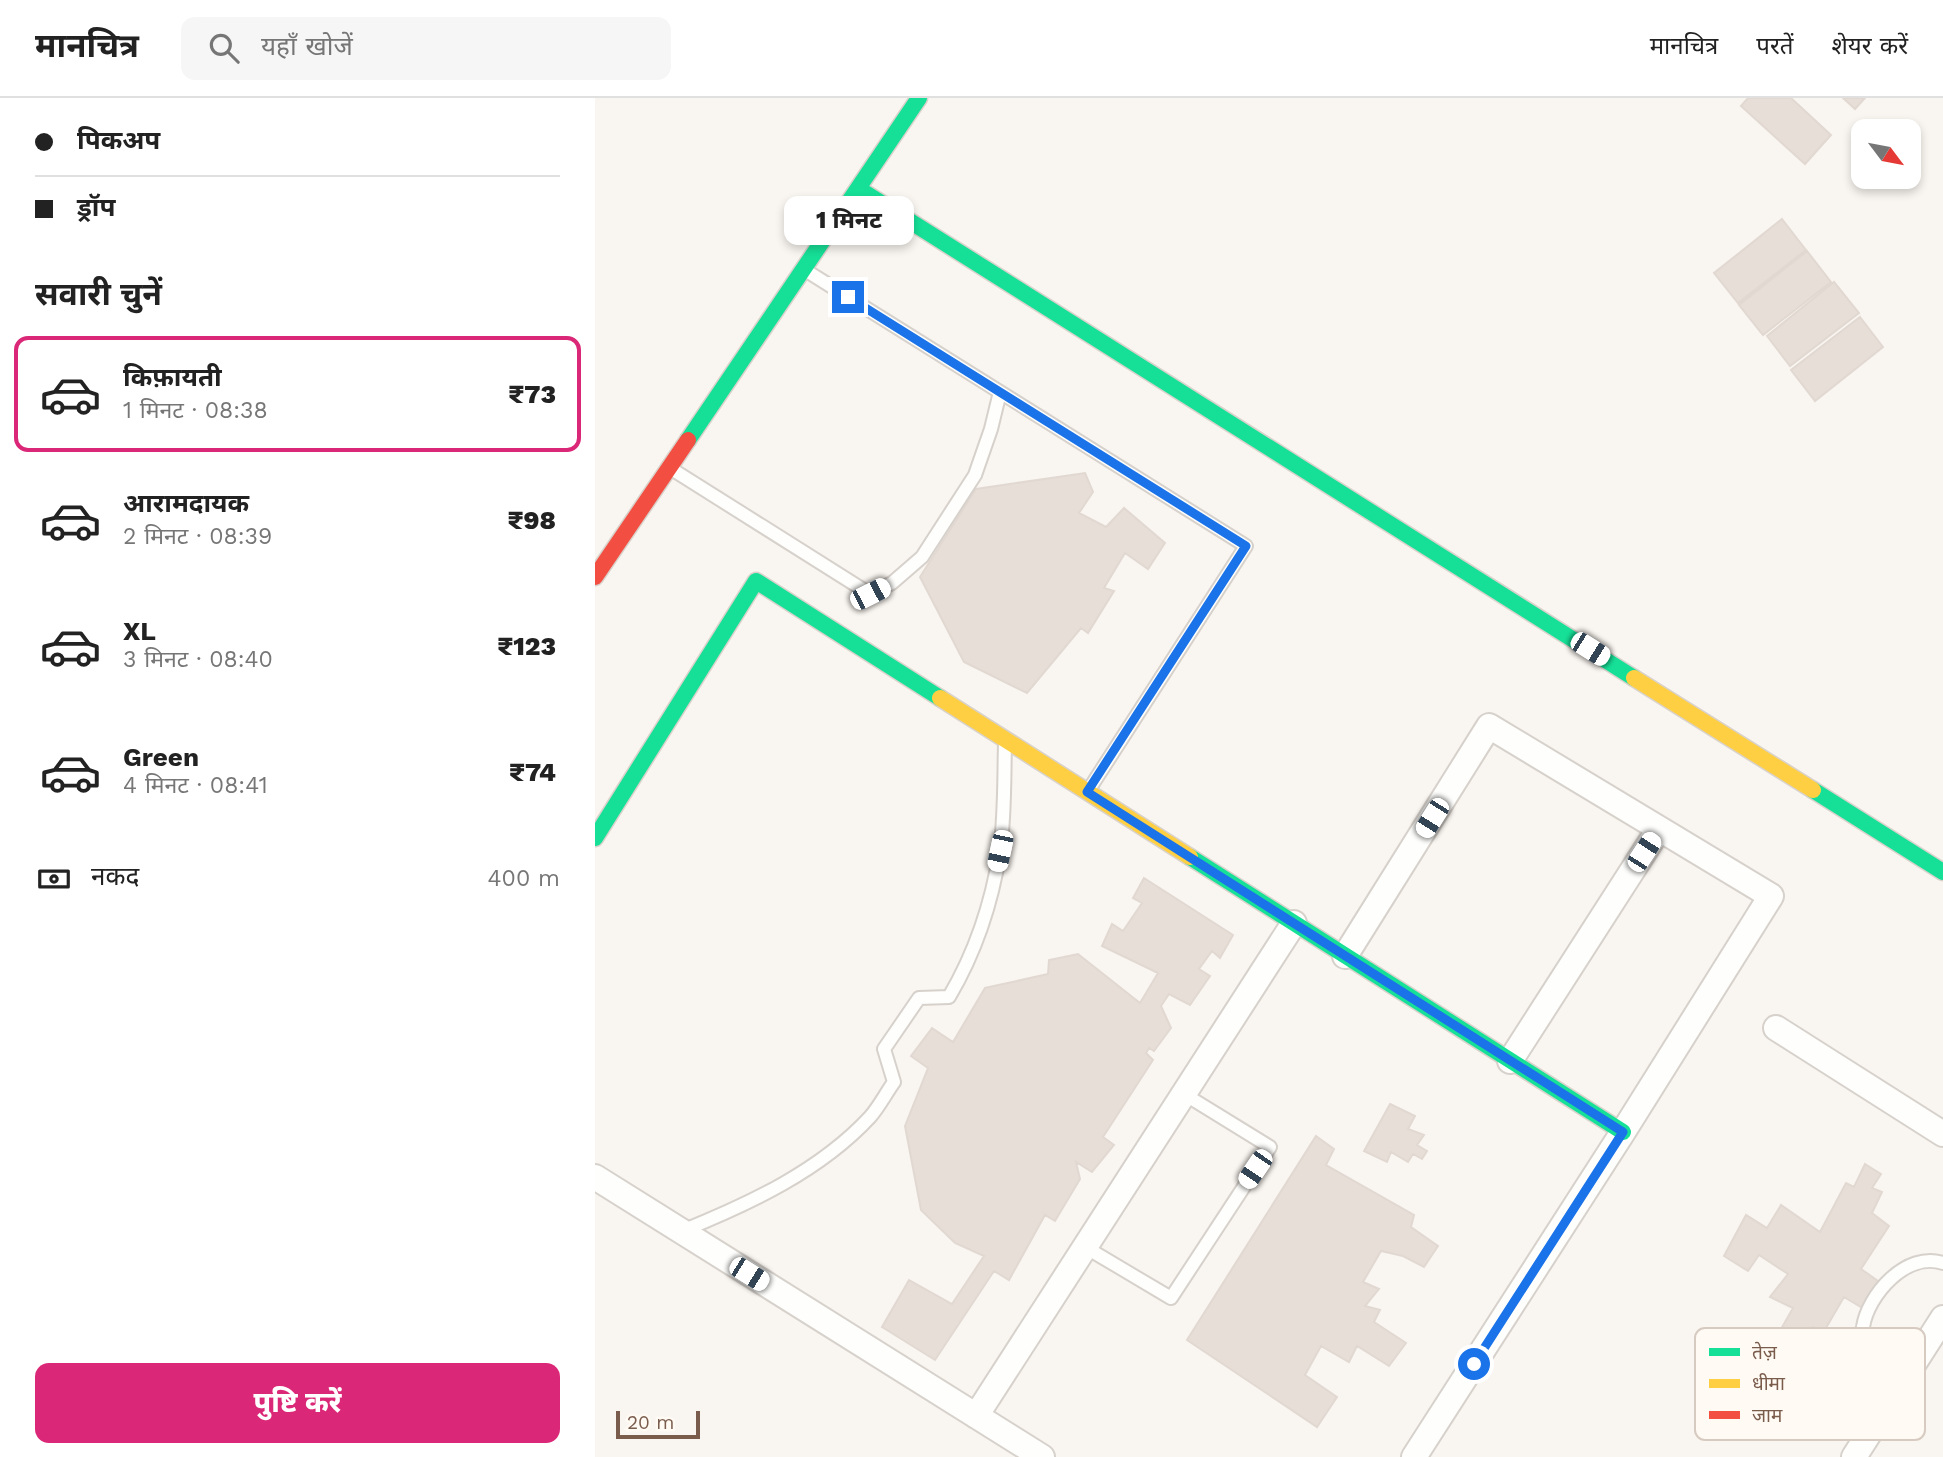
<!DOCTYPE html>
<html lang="hi">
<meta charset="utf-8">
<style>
:root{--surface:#fff;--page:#f6f6f6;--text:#222;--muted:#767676;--line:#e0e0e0;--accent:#db2777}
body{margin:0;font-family:"Work Sans","Noto Sans Devanagari",sans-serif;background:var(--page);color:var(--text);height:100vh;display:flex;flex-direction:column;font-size:26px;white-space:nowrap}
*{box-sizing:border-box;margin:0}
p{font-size:23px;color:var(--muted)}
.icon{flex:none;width:38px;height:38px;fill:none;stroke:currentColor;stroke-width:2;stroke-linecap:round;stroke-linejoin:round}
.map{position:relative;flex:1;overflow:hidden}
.sheet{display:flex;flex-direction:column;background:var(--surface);width:595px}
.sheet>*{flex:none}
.hud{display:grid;align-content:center;height:154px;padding:0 35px;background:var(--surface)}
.needle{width:46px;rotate:122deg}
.buttons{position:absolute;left:1256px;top:21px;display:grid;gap:14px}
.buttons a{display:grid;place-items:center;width:70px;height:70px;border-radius:14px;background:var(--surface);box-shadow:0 4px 10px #0003;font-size:35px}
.scale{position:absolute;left:21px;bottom:18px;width:84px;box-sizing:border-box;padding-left:7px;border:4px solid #7a5c4d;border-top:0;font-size:19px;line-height:24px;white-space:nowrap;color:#7a5c4d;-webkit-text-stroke:5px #fffaf3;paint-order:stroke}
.end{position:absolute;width:32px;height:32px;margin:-16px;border:9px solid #1a73e8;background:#fff;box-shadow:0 0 0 4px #fff}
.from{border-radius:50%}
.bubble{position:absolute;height:49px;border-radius:14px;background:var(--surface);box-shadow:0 4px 10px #0003;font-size:23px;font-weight:800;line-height:49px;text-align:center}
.car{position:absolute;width:21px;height:42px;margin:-21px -10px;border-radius:9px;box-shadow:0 0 5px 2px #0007;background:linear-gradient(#fff 24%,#345 0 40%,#fff 0 76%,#345 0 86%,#fff 0)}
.hud b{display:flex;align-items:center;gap:24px;height:66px;font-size:26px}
.hud b+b{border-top:2px solid var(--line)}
.hud i{width:18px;height:18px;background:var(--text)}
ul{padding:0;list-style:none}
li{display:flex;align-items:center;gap:21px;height:116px;margin:0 14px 10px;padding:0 21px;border:4px solid transparent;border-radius:14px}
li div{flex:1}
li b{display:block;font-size:26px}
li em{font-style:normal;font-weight:800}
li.selected{border-color:var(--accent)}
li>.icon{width:63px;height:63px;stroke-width:1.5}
h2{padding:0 35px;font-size:32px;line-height:84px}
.pay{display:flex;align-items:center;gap:18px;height:77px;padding:0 35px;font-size:26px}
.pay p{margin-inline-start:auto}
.action{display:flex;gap:14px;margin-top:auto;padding:14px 35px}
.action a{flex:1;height:80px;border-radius:14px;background:var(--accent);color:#fff;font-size:28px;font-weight:800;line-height:80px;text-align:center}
header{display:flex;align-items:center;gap:42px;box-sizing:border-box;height:98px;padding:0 35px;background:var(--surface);border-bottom:2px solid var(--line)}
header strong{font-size:33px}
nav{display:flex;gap:38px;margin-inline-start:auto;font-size:24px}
.search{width:490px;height:63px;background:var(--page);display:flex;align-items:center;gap:18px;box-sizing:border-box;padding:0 24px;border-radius:14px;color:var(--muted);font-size:26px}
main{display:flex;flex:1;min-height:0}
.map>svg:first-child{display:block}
</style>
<header>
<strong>मानचित्र</strong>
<div class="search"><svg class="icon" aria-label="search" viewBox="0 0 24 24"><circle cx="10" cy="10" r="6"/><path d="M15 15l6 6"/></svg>यहाँ खोजें</div>
<nav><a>मानचित्र</a><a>परतें</a><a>शेयर करें</a></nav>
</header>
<main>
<section class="sheet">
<div class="hud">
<b><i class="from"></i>पिकअप</b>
<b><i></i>ड्रॉप</b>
</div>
<h2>सवारी चुनें</h2>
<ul>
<li class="selected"><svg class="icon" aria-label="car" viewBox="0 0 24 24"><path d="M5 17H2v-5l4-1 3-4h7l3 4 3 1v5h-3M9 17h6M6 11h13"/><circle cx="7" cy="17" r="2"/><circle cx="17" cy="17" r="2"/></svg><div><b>किफ़ायती</b><p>1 मिनट · 08:38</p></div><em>₹73</em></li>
<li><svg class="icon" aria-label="car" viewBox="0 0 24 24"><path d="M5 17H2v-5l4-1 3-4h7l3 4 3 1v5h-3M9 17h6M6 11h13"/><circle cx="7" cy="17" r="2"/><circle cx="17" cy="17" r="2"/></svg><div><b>आरामदायक</b><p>2 मिनट · 08:39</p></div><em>₹98</em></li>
<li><svg class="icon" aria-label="car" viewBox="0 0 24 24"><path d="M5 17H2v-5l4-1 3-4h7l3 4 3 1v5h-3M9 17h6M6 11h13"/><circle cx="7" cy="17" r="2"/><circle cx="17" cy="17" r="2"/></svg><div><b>XL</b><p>3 मिनट · 08:40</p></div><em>₹123</em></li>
<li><svg class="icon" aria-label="car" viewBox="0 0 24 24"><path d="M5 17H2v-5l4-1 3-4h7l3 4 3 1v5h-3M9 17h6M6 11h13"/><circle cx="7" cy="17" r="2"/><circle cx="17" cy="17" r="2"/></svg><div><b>Green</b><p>4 मिनट · 08:41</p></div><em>₹74</em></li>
</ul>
<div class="pay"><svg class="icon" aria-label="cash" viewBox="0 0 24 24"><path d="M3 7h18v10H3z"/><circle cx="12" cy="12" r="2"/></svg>नकद<p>400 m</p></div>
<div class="action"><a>पुष्टि करें</a></div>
</section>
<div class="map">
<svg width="1348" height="1359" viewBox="0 0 1348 1359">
<rect width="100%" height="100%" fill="#f9f5f0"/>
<path fill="#e6ded7" stroke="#e2d8d2" stroke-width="2" d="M1153,0H1196L1236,37L1210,66L1146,8Z
M1248,0H1270L1260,11Z
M1187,121L1211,152L1143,205L1119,175Z
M1212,153L1236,184L1168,237L1144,207Z
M1239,184L1264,215L1195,268L1172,238Z
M1265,219L1288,249L1220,303L1196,272Z
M490,375L498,394L484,415L511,429L529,410L570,445L553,471L530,455L509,490L519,493L493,535L486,530L432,595L369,564L325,479L381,391Z
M549,780L638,837L625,860L617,853L604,871L615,878L595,907L574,896L566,908L576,930L559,953L554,950L551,955L558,962L508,1039L519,1047L497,1074L481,1064L485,1081L460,1123L450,1117L414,1182L399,1173L340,1262L287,1229L314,1182L357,1206L389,1158L360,1145L326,1112L310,1028L333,970L316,958L337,930L358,944L390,890L453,876L454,862L483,856L545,905L563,875L507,848L517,826L528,833L547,805L538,800Z
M795,1006L820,1018L813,1031L829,1037L822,1047L832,1053L827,1061L818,1056L813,1064L796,1054L792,1064L769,1053Z
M721,1038L739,1051L731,1067L819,1117L816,1129L843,1148L829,1169L808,1158L786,1153L768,1184L784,1191L770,1208L785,1212L779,1224L811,1245L794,1268L762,1248L754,1264L726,1248L710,1277L742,1299L722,1329L592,1242Z
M1270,1066L1286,1076L1277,1090L1287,1094L1277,1115L1294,1128L1266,1171L1286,1185L1271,1212L1249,1199L1228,1235L1218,1229L1209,1250L1182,1238L1198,1210L1175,1199L1193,1176L1164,1157L1153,1173L1129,1158L1151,1117L1172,1130L1186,1107L1225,1134L1251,1085L1259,1089Z"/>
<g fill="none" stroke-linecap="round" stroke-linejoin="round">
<defs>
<path id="lane" d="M210,172L651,448L493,693
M75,370L275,496L297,485L327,459L380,377L396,331L405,294
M87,1133C154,1106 225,1073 275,1019C284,1009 291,995 299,984L289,951L324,900L354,899C380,855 397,804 405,753C410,718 409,681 410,646
M490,1149L576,1200L675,1049L589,996
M1303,1291C1288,1279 1269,1266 1265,1245C1265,1241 1267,1234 1268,1229C1273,1197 1311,1153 1348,1165"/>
<path id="street" d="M750,858L894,628L1176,798L1028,1034L819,1359
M1181,930L1348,1036
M915,963L1064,731
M0,1079L447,1359
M381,1318L699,825
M1259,1359L1348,1220"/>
<path id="fast" d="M264,91L1039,580
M93,342L324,0
M1218,692L1348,774
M0,740L161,483L345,600
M595,759L1028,1034"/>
<path id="slow" d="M1039,580L1218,692
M345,600L595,759"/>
<path id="jam" d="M0,479L93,342"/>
</defs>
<use href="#lane" stroke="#d7d1cb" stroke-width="16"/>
<use href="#street" stroke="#d7d1cb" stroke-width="28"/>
<use href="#fast" stroke="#d9d2cb" stroke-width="19"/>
<use href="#slow" stroke="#d9d2cb" stroke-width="19"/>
<use href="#jam" stroke="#d9d2cb" stroke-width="19"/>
<use href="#lane" stroke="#fefefd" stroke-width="12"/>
<use href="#street" stroke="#fefefd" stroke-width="24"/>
<use href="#fast" stroke="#16e098" stroke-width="16"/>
<use href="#slow" stroke="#ffcf43" stroke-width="16"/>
<use href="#jam" stroke="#f24e42" stroke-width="16"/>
</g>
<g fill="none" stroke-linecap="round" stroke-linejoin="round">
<path stroke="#1a73e8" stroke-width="9" d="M253,199L651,448L492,694L1028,1034L879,1266"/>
</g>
<rect x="1100" y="1230" width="230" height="112" rx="10" fill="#fffaf3" stroke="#d7cbc1" stroke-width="2"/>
<rect x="1114" y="1250" width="31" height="8" fill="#16e098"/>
<rect x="1114" y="1281" width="31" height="9" fill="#ffcf43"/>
<rect x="1114" y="1313" width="31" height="8" fill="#f24e42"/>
<g font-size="19" fill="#7a5c4d">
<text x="1157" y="1261">तेज़</text>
<text x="1157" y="1292">धीमा</text>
<text x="1157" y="1324">जाम</text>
</g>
</svg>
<div class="buttons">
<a><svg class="needle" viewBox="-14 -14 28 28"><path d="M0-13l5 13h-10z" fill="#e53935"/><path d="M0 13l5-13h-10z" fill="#767676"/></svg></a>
</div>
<div class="scale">20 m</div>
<i class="end from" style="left:879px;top:1266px"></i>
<i class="end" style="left:253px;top:199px"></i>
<div class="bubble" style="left:189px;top:98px;width:130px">1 मिनट</div>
<i class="car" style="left:275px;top:496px;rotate:63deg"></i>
<i class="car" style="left:995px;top:551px;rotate:122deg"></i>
<i class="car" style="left:837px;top:720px;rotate:212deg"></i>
<i class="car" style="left:405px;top:753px;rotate:192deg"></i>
<i class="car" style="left:1049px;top:754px;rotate:33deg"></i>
<i class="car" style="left:660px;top:1071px;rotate:214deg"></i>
<i class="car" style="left:154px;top:1176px;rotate:122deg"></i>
</div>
</main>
